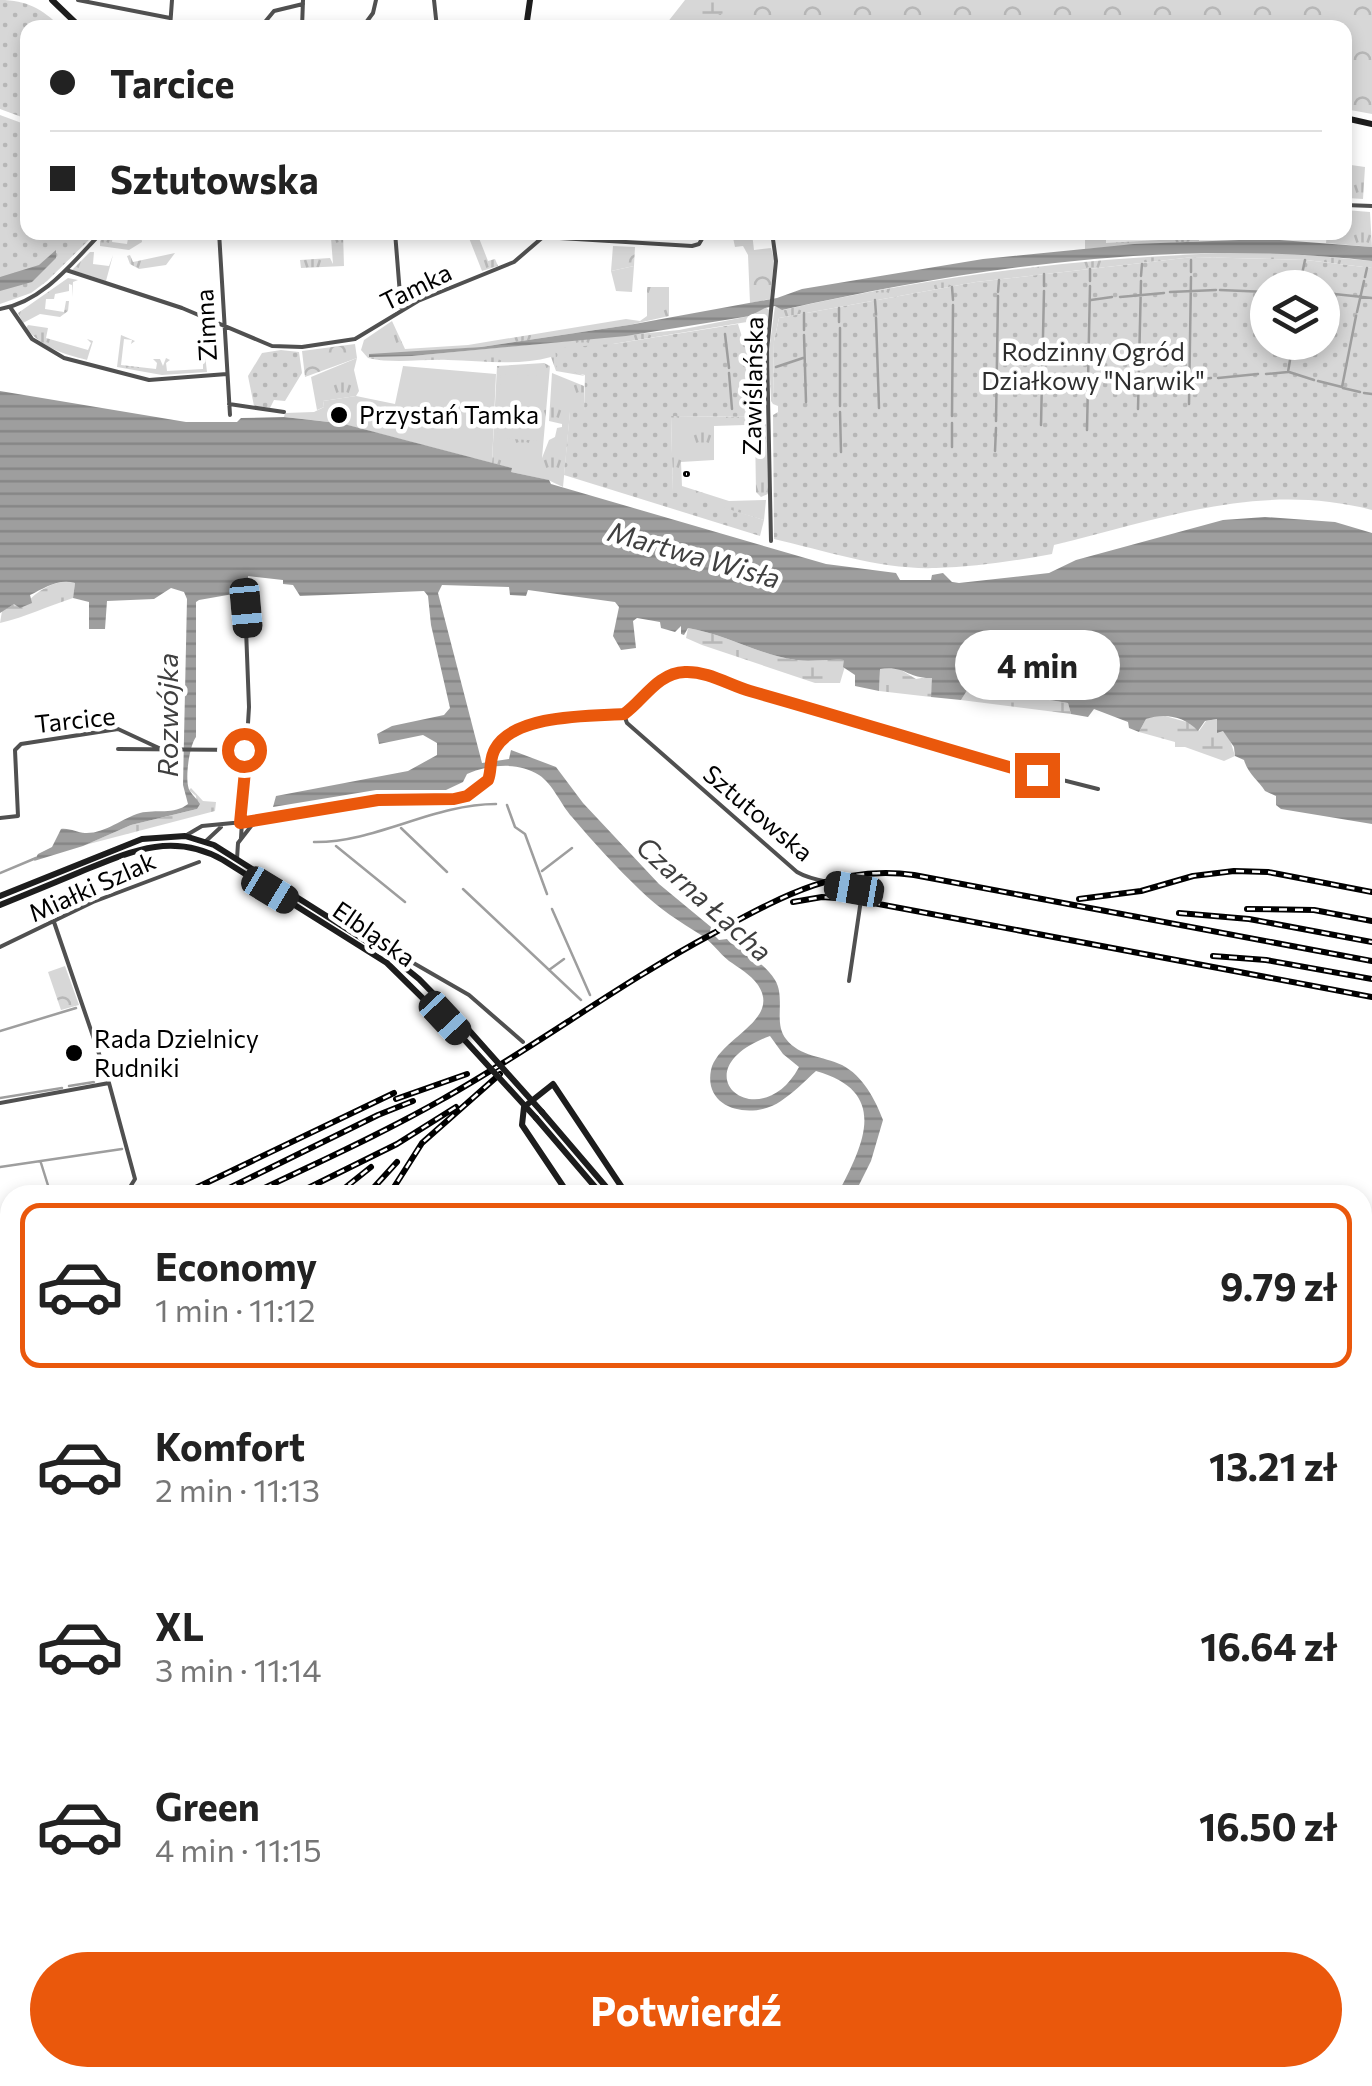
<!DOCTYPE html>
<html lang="pl">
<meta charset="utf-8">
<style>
:root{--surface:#fff;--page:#f2f2f2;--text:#222;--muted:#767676;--line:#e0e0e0;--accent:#ea580c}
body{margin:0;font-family:Commissioner,sans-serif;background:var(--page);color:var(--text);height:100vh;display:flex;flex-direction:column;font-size:38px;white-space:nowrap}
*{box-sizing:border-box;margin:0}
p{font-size:32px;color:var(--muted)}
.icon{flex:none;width:55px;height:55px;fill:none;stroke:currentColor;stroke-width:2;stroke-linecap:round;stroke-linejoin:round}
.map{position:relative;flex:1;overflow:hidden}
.sheet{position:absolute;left:0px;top:1185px;width:1372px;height:902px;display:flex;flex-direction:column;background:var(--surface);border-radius:30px 30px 0 0;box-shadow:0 5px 15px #0003}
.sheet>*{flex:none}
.hud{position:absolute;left:20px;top:20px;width:1332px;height:220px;border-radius:20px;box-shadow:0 5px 15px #0003;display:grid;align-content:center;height:220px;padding:0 30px;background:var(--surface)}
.buttons{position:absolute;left:1250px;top:270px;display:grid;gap:20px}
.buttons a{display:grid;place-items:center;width:90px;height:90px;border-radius:50%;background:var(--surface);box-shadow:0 5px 15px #0003;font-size:50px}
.end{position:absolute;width:45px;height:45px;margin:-22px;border:12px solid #ea580c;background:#fff;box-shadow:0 0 0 5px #fff}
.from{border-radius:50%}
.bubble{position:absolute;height:70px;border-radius:35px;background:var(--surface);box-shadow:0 5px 15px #0003;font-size:32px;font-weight:700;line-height:70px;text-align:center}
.car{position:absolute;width:30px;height:60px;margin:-30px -15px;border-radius:12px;box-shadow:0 0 8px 2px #0007;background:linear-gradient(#222 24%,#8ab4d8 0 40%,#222 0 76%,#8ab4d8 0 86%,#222 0)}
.hud b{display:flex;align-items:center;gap:35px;height:95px;font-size:38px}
.hud b+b{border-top:2px solid var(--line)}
.hud i{width:25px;height:25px;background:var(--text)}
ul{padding:18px 0 0;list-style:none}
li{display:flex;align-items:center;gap:30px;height:165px;margin:0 20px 15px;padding:0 10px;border:5px solid transparent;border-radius:20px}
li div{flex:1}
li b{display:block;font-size:38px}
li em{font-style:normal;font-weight:700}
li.active{border-color:var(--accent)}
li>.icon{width:90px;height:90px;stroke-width:1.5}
.action{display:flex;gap:20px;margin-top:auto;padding:20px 30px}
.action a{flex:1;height:115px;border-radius:60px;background:var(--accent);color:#fff;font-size:40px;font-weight:700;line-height:115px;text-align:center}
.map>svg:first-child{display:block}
</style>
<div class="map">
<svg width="1372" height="2086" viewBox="0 0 1372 2086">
<defs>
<pattern id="grass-tufts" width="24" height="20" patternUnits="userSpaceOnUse" patternTransform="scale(2.5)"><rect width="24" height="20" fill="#d7d7d7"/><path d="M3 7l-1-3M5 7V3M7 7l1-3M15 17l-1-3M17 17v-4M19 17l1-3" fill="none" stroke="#b7b7b7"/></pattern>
<pattern id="forest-crowns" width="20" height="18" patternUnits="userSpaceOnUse" patternTransform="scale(2.5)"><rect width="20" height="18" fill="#d7d7d7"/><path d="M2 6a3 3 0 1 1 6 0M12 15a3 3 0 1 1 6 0" fill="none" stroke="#b7b7b7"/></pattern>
<pattern id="wetland-marsh" width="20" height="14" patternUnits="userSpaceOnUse" patternTransform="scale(2.5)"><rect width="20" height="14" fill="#d7d7d7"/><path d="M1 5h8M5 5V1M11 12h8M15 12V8" fill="none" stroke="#b7b7b7"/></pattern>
<pattern id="garden-dots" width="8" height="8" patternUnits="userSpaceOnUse" patternTransform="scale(2.5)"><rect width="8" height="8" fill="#d7d7d7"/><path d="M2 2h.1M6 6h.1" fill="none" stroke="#b7b7b7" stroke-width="1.8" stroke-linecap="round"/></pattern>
<pattern id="water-rules" width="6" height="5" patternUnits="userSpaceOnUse" patternTransform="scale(2.5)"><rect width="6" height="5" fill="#9e9e9e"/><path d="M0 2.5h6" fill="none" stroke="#868686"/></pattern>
</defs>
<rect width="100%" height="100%" fill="#fff"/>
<path fill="url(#grass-tufts)" d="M1351,165L1365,167L1363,199L1347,198Z
M1345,210L1370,212L1372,247L1326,243L1327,233L1345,232Z
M108,233H113L112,242L127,244L129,233H141L142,242L129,250L100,246V241Z
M304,233H343L344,266L301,268L300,260L330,258L333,264L331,238L303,239Z
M467,233H477L488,261L495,259L498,266L482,271Z
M1199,234V241L1085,249V240L1092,239V235L1106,236V243L1159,240V236Z
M90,252H94L93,264L109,266L113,255L106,281L72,270Z
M1275,252L1372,261V268L1306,260L1193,257L976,282L779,318L774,341L773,404L771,401L769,351L775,306L783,310C945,273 1108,254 1275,252Z
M175,253L166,265L139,269L130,264L127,256L130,255L133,262Z
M634,266L632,292L616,291L611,271Z
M68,278L78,280L73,282L72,297V285L69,284V291L55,294L54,299H46L45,309L64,312L66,301H69L68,311L60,317L40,314L23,323L18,313Z
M647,287H669V316L629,325L481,347L369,356H412L679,330L750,316L765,307L769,310L765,343L752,344L760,341L759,320L613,344L572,370L585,376L556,371L551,357C518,366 482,361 448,360C421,359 394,364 368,358L361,350L364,340L392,321L405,349L468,345L626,319L640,321L647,316Z
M28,325L48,328L46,338L88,350L91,343L87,339L93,341L87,360C64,354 42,348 26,328Z
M121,335L135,341L131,344L132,340L124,339L121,365L156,369L157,363L153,359H160L163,366L166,358L170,360L166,363L167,371L203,369V360L199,356L205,355L207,372L162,375L117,367Z
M357,358L354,370L359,391L356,396L323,401L324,407L317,410L311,377Z
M544,363L550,366L542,458L549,440L555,437L557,428L562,427V424L549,421L552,373L584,386V412H570L563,487L548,480L511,472V468L492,463L497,366Z
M762,364L765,365V419L745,425L714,426V460L681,462L682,486L729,501L766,500L764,520L673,494L671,416L764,417Z
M766,424L768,494L761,497L756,492L755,430Z
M10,1474V1518H0V1479Z
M0,1665H10L9,1752L0,1744Z
M12,2078H61L70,2086H13L9,2081Z
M72,2078H146L138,2086H80Z
M412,2078H503L495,2086H423Z
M618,2078H691L683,2086H624Z"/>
<path fill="url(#forest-crowns)" d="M685,0H1372V114L1345,109V28H663Z
M732,233H752L754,250L771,248L774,259L770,299L750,303L748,255L743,246L735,247Z
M613,246L635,247L634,266L611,271Z
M355,344L357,358L305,377L302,351Z
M65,966L79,1005L61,1010L48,972Z"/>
<path fill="url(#wetland-marsh)" d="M690,0H736L742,12L700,16Z
M69,581L75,583L73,598C48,606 26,617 0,623L2,611L14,604L24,605C37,592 48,583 69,581Z
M688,628C725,634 759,655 796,660C811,662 828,659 844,660L846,663L840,683H815L702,645L686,638Z
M896,667L916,679L933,677L931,697L879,691L880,669Z
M968,687L1068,703L1071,714L961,700Z
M1158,714L1190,723L1199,731L1206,721L1217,719L1218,725L1228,733L1235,756L1224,761L1185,747H1175V742L1139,732L1146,719Z
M191,788L203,801L216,802L215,811L85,845L131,825L197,809L196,796L189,790Z"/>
<path fill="url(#garden-dots)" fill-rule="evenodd" d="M0,0C27,0 42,9 61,27L28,28L27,119L0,109Z
M0,115L27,125L28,232L96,233L47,281L31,293L0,304Z
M1193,257L1306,260L1372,268V510C1259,481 1162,519 1054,545L1052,554C1014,561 974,567 936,568C882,570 826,551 774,539L773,415L778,412V406L773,404L774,341L779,318L976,282ZM1268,288H1322V342H1268Z
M738,324L746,350L761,348L764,417L671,416L673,492L764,520L760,536L564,475L570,411H584L585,375L557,369L555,348L613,344Z
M281,350L299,352L302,373L285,401L274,400L270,408L254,406L248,376L262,353Z"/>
<path fill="#d7d7d7" d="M403,366L496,374L492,463L343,424L344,418L339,423L284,417L285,413L314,412L324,407L323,401L356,396L395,404Z
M501,374L546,376L542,441L497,438Z"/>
<path fill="url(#water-rules)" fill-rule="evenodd" d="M1265,239L1372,247V261C1175,238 975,267 782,310L775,306L765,308L750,316L626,336L412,356L369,357V354L481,347L629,325L777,298L802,289L983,259L1134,244Z
M56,250V258L32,282L0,291V277L39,265Z
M0,391L186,422H237L241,418L284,417L338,423L340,416L344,417V424L512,468L511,472L549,480L551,484L826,564L896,573L900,580H931L932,575L943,573L952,582L959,583L1049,573L1076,560L1223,520L1265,517L1335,522L1372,533V824L1281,809L1276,805V796L1265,791C1259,781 1248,774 1244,760L1235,756L1234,747L1223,731L1217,733V719L1205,721L1198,731C1184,716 1164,713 1146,719L1139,732L1129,728L1128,722L1094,709L1088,717L1071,714L1068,703L969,687L961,700L931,697L932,678C908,679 905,665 880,669L879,691L855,686V675L843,667L844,660C828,659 811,662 796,660C759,655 725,634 688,628L684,635L681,634V626L675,632L661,628L660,622L637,618L633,621L636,648L621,650L613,636L619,607L615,602L528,590L526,596L510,595L509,587L442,585L438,593L482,763L509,759L511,750L556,767L583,803L659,884L711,927L710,931L719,940L727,939C742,951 765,963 775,980C786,998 773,1023 786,1039C800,1057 823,1056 842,1065C863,1076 875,1099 883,1120L871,1161L854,1195H837C864,1144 890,1092 816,1071C804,1082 793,1093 781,1101C754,1120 703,1111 711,1070C718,1038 782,1021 758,985C750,974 739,968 729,961C719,953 711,941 701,935C680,922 658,908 640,890C616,867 593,842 572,817C561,805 553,784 539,775C518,761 488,765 467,774L463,782L446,790H376L273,807L276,796L408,771L437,755V743L423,735L379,744L377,734L392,726L444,715L450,708L431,625L428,596L424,591L300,596L293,585L283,584V580L248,576V582L239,583V593L199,600L196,602V737C189,746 184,783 190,791C193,796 197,799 200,804L197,809L131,825L83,846L34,861L38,854L52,847L61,829C71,828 77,833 85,833C105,834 122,818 140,813C156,809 174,815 188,804L183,785L187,599L184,592L171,588L154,599L107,601L105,629H89V602L73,598L75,583C59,578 44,588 30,595L32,603L20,608L14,604L0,613ZM770,1036L783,1054L799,1067C760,1140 675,1071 770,1036Z"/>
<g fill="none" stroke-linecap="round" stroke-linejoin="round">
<path stroke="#9e9e9e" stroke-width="2.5" d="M1191,260V272
M1044,274V286
M1302,274L1305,260
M1141,276L1142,264
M1365,277L1367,268
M1090,281V269
M952,287L953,300
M1301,288L1302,278
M1220,290L1267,292
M998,292L999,280
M1170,292L1216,290
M1325,293L1372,298
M1120,297L1164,293
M875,300L876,314
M1091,300L1112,297
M839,308V322
M1357,312L1364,281
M804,313V330
M876,318L879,408
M840,328V406
M725,334L729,368
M804,335L806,402
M776,367L803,358
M1289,372L1314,380
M729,373L732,409
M1266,374L1288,372L1293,342
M1218,378L1258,374
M1191,380L1211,378
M1318,381L1342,387L1356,316
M1343,388L1360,392
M1364,393L1372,394
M1189,404L1191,277
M1138,409L1141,281
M840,412L841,452
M952,416L953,305
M996,421L998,296
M1041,425L1044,291
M1087,430L1090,286
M952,447V423
M995,451L996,428
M507,805L515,827L525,834L547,894
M401,828L447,872
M314,842C375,843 433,804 496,804
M336,846L405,902
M542,871L572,848
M0,873L36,858
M463,889L581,1000
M552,909L590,995
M549,970L564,959
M0,1031L76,1008
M69,1086L94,1082
M0,1098L62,1088
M41,1163L51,1195
M0,1167L122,1149
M0,1478L10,1473
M0,1519H10
M0,1748L10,1767
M0,1784L10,1783
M0,1859H10
M0,2022L10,2027
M68,2078L76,2086
M189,2078L198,2086
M234,2078L243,2086
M558,2078L569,2086
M826,2078L840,2086
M1013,2078L1030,2086
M1101,2078V2086
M0,2084L10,2073
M277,2086L286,2078
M490,2086L498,2078
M691,2086L699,2078
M806,2086L810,2078
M912,2086L916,2078
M921,2086L925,2078"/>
<path stroke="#9e9e9e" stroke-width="5" d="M0,1654L10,1655"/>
<path stroke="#9e9e9e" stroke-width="9" d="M1362,1755L1372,1756"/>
<path stroke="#505050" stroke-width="4" d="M78,0L170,18
M434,0L437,28
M170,28L172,0
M260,28L274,11L303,4
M302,28L303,0
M362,28L373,13L376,0
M1345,205L1372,206
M219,232L230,415
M395,232L401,307
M66,270L182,308L272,346L302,347L355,339L418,301L514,262L543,237L692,246L699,244L706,232
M10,307L32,339L64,358L149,380L227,374
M0,309C43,302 73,262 102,232
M229,404L284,412
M771,541L767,350L776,261L772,232
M624,715L627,723L797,872C817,884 843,881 862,893L849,981
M118,749L247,750
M0,818L18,816L15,750L21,744L118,729L161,749
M185,836L202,826L286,818L378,800L454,799L467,796L488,780C492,771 489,759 495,749C515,714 589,716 624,715L662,678L685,672L702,674L744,689L884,728L1003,765L1098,789
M241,838L249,707L245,603
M206,841L221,827
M237,859L238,843L255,821
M54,922L109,1083L135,1179L125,1195
M0,947L93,902L199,862
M396,958L403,957L469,995L523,1042
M0,1103L109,1083
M0,1257L10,1252
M0,1526H10
M1362,1718L1372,1719
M286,2086L294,2078"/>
<path stroke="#1d1d1d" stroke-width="6" d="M52,0L81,28
M526,28L530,0
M1345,118L1372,124
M0,896L142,839L185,836L214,845L393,958L419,979L467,1028
M0,905C27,894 54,883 80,872C129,852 172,831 223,860L387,963L460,1035
M542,1112L613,1195
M536,1118L602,1195
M569,1195L522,1125L524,1107L553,1084L627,1195
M0,1470L10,1465
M1362,1790L1372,1793"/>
<defs>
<path id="rail" d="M686,474H687
M1079,899L1141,891L1193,876L1234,871L1268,872L1372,892
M793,902L822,897L852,899L1372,997
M1247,909L1314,910L1372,921
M1179,913L1249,919L1372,942
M1213,956L1266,960L1372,979
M396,1099L467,1074
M181,1195L394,1093
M215,1195L378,1115L413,1101
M250,1195C314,1164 380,1135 441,1100C534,1048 620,983 714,933C779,898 838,864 914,875L1372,961
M294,1195L397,1144L456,1107
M336,1195L371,1167
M367,1195L397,1162
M389,1195L422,1143L500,1074
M0,1294L10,1289
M0,1315L10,1310
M0,1337L10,1332
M0,1354L10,1349
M0,1377L10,1372
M0,1402L10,1397
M0,1434L10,1429
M0,1453L10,1448"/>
</defs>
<use href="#rail" stroke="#000" stroke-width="6"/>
<use href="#rail" stroke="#fff" stroke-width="2.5" stroke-dasharray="8" stroke-linecap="butt"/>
<path stroke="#1d1d1d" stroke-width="6" d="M467,1028L542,1112
M460,1035L536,1118"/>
</g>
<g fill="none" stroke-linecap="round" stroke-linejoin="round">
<path stroke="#ea580c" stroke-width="12" d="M244,750H247L240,823L378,800L454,799L467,796L488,780C492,770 489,759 495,749C514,714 590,716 624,714C644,700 657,673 685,672C708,671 729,685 750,691C846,718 941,748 1037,775"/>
</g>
<g fill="#000" stroke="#fff" stroke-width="4">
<circle cx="339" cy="415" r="10"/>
<circle cx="74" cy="1053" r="10"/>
</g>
<g text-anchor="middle" stroke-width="9" stroke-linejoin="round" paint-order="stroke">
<g font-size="25" fill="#000" stroke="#fff">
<text transform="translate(416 287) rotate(-26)" y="9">Tamka</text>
<text transform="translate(206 325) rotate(-93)" y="9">Zimna</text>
<text transform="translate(753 386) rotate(-89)" y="9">Zawiślańska</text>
<text transform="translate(75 720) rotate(-6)" y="9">Tarcice</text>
<text transform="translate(758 813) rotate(40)" y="9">Sztutowska</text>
<text transform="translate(92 887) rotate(-24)" y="9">Miałki Szlak</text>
<text transform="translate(374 934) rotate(35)" y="9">Elbląska</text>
</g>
<g font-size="25" fill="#2e2e2e" stroke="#fff">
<text x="1093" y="361">Rodzinny Ogród<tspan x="1093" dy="29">Działkowy "Narwik"</tspan></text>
</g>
<g font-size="25" fill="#000" stroke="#fff" text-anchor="start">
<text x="359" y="424">Przystań Tamka</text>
<text x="94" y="1048">Rada Dzielnicy<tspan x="94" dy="29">Rudniki</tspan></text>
</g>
<g font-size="28" font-style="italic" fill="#3f3f3f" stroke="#fff">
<text transform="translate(694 555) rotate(16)" y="10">Martwa Wisła</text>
<text transform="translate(168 715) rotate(-90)" y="10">Rozwójka</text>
<text transform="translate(704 899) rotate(42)" y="10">Czarna Łacha</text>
</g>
</g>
</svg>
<div class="buttons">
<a><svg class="icon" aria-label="layers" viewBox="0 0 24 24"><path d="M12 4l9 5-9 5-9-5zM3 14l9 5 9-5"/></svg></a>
</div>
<i class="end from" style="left:244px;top:750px"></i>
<i class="end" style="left:1037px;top:775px"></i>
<div class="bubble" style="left:955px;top:630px;width:165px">4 min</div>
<i class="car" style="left:246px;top:608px;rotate:175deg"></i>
<i class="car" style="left:854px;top:889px;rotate:280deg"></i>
<i class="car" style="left:270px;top:890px;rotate:121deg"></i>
<i class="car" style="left:445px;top:1018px;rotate:137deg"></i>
<div class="hud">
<b><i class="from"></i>Tarcice</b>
<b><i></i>Sztutowska</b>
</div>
<section class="sheet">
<ul>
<li class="active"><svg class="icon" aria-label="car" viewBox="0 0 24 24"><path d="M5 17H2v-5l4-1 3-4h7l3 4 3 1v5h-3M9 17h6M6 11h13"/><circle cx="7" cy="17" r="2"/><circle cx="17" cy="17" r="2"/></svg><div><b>Economy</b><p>1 min · 11:12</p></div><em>9.79 zł</em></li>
<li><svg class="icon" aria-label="car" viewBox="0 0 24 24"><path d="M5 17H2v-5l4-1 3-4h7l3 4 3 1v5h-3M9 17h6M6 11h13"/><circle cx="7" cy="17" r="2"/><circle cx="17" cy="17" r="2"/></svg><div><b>Komfort</b><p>2 min · 11:13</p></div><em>13.21 zł</em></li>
<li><svg class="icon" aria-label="car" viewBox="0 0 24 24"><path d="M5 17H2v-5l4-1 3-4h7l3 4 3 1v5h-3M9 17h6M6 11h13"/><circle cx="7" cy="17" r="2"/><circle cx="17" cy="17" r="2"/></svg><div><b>XL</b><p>3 min · 11:14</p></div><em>16.64 zł</em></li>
<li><svg class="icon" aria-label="car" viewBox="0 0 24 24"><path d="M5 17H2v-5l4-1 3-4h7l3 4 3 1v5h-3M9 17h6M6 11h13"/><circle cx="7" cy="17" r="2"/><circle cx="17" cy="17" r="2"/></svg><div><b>Green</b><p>4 min · 11:15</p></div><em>16.50 zł</em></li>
</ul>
<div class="action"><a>Potwierdź</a></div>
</section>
</div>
